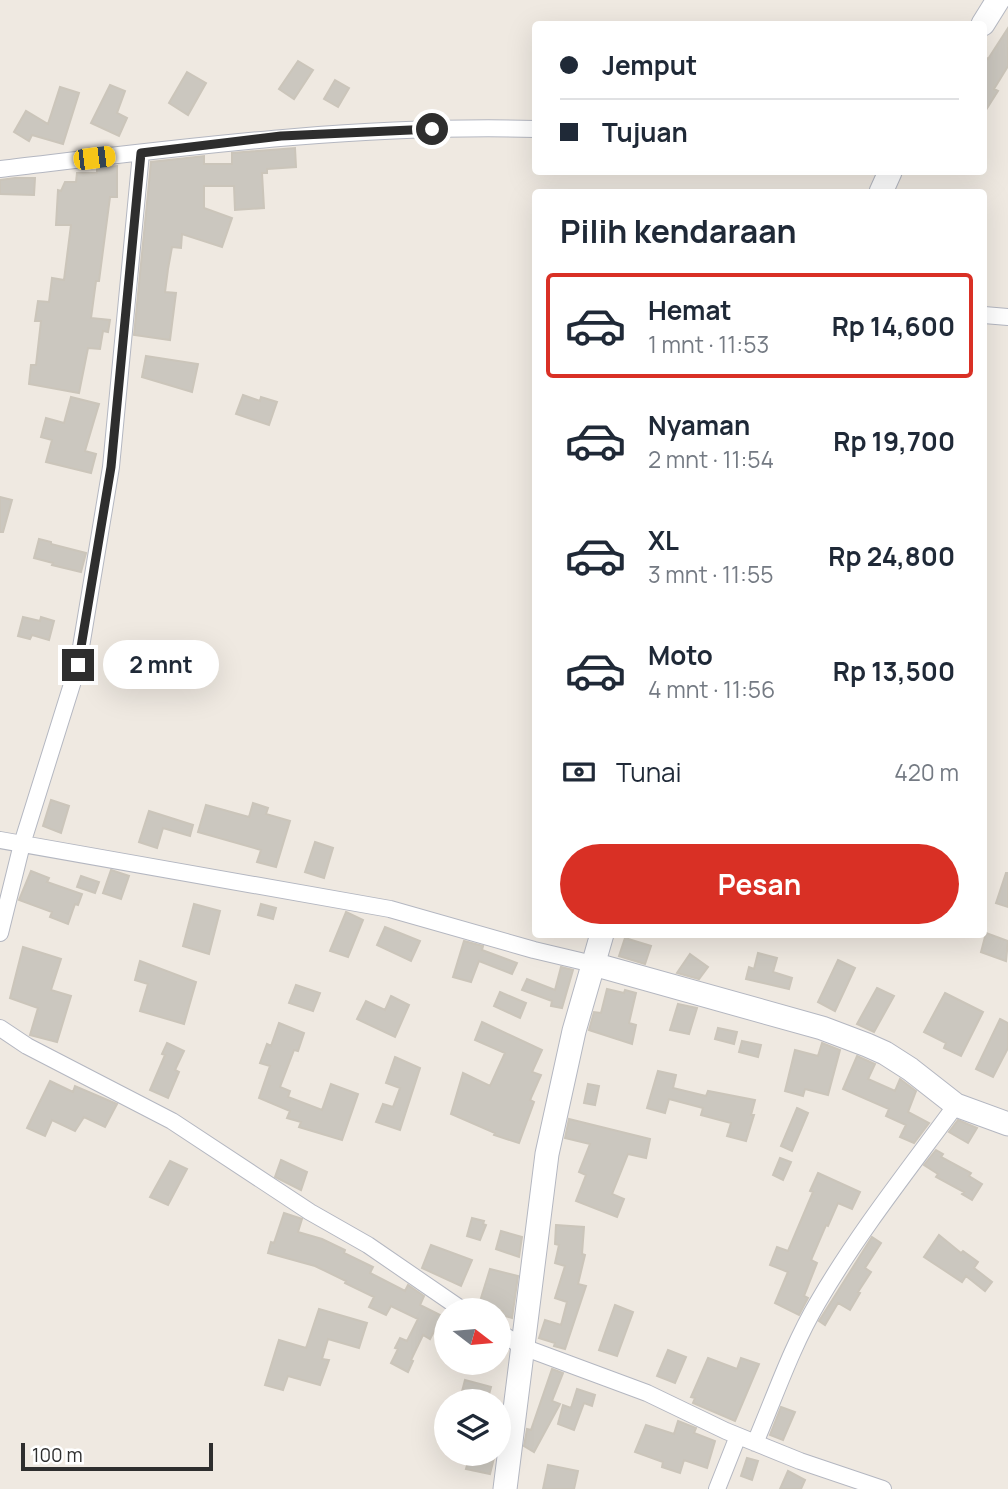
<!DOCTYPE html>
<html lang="id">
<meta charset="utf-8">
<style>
:root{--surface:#fff;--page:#f6f6f7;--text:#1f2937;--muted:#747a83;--line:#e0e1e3;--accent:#d93025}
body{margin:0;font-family:Manrope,sans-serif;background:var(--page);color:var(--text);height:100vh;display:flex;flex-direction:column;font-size:26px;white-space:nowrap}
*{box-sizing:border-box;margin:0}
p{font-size:23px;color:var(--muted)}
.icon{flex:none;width:38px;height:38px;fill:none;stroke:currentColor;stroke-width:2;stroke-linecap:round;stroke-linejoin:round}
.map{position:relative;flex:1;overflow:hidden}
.side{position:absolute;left:532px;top:189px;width:455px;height:749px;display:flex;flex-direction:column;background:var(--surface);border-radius:7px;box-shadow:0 7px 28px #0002}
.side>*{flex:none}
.banner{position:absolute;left:532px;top:21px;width:455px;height:154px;border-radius:7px;box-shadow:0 7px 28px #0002;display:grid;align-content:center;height:154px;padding:0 28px;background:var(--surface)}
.needle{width:46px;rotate:106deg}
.controls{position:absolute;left:434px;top:1298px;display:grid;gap:14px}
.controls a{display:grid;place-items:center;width:77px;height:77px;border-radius:50%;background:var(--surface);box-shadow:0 7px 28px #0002;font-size:35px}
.scale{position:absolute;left:21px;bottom:18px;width:192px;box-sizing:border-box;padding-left:7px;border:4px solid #2e2e2e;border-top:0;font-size:19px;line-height:24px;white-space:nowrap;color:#2e2e2e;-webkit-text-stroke:5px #fff;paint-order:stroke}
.end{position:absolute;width:32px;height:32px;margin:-16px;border:9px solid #2e2e2e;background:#fff;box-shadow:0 0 0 4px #fff}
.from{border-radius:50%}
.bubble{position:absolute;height:49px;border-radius:24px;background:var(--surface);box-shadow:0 7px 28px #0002;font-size:23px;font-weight:700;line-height:49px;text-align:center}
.car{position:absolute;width:21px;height:42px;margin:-21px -10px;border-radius:9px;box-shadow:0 0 5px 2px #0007;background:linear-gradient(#f5c518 24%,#345 0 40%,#f5c518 0 76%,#345 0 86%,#f5c518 0)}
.banner b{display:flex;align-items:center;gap:24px;height:66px;font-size:26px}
.banner b+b{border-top:2px solid var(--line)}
.banner i{width:18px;height:18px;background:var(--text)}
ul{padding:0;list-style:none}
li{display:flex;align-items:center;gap:21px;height:105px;margin:0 14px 10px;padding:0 14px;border:4px solid transparent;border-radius:7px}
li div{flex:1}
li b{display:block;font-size:26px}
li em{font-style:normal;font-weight:700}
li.selected{border-color:var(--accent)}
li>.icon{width:63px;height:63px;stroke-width:1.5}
h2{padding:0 28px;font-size:32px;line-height:84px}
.pay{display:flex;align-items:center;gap:18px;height:77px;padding:0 28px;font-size:26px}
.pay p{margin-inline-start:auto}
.action{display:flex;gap:14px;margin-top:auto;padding:14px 28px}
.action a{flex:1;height:80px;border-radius:42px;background:var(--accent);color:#fff;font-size:28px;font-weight:700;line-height:80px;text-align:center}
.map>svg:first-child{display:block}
</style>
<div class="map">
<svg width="1008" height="1489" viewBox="0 0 1008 1489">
<rect width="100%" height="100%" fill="#efe9e1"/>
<path fill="#cbc7bf" stroke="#cbc5ba" stroke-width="2" d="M1008,28V66L994,89L998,91L984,113V56L988,59Z
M298,61L313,70L294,99L279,89Z
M187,72L206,83L188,115L169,103Z
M335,80L349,88L338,107L324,99Z
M110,85L125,91L117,113L127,118L119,136L91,123Z
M60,87L79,93L63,144L32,135L29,141L14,132L26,111L48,124Z
M295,148L296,167L267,169V173H262L264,208L235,210L234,186H204V208L232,218L222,247L182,234L181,248L172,247L168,269L165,292L176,293L170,340L134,335L151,162L204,156V164H232V153Z
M117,166V197H110L99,281H96L91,318L110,320L108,332L103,331L100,349L88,348L79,393L29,384L31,365H36L41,321H35L38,301L49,302L52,278L64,280L71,225H56L58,190L61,191L65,182H76L77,173H97V168Z
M15,178H35L34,195L0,194V180Z
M146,356L198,364L192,392L142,377Z
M243,395L260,401L261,397L277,402L269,425L236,414Z
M71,397L99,404L85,451L96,454L91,473L46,462L52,440L41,437L46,418L64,423Z
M0,497L12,500L3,532H0Z
M39,539L51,542V544L86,553L81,572L52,565L53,563L34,558Z
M23,617L40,621L41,617L54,621L49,640L32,635L30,639L18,636Z
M176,642L187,645L183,660L172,657Z
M51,800L69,806L61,833L43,826Z
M253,803L268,808L266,814L290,821L276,867L257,862L261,850L198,832L206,805L249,817Z
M149,811L193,825L190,836L163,828L157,848L139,842Z
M315,842L333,848L324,878L305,872Z
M111,870L129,876L121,899L103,893Z
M31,871L49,878L47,882L82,894L78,905L75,904L68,924L50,917L52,912L19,900Z
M1006,873H1008V907L996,903Z
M81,876L99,882L95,893L77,887Z
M194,904L220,911L209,954L183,946Z
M261,904L276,908L273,919L258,915Z
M346,912L363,920L348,957L330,951Z
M385,927L420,941L411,961L377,945Z
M986,933L1008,941L1006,961L981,952Z
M625,938L651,946L645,964L619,956Z
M464,941L483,946L482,950L517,963L512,974L479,961L471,982L453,977Z
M23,947L61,959L51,990L71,996L57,1042L30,1035L38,1008L10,998Z
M758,953L777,958L773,972L792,978L789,989L746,979L749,967L754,969Z
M690,954L708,967L699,979L677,973Z
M838,960L855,968L835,1011L818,1002Z
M140,961L196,982L184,1024L140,1011L148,984L135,980Z
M561,967L573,970L562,1008L551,1006L552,1001L522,990L527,979L555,990Z
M296,985L320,993L313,1011L289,1003Z
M877,988L894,996L874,1032L857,1024Z
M607,989L624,993L625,990L636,993L629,1023L636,1025L632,1044L589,1030L594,1012L601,1013Z
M500,992L526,1003L520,1018L494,1006Z
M945,993L983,1012L961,1056L944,1048L946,1043L924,1032Z
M391,996L409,1005L395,1037L357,1019L366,1001L385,1010Z
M678,1004L697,1008L689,1034L670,1030Z
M1000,1019L1008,1023V1048L993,1077L976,1069Z
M482,1022L542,1050L532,1072L541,1075L530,1100L534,1102L519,1143L494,1135L495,1133L451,1114L463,1073L490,1086L505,1053L475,1040Z
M279,1023L304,1033L298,1051L294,1050L280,1087L290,1091L288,1097L322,1110L331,1084L358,1094L342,1140L299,1127L301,1122L287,1118L290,1111L259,1098L270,1066L260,1063L267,1044L271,1046Z
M718,1028L737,1032L734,1044L715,1039Z
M742,1041L761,1045L758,1057L739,1052Z
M167,1043L184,1051L175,1070L179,1072L168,1098L150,1090L165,1055L162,1054Z
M822,1043L840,1050L828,1095L805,1089L803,1096L785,1091L795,1050L818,1056Z
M857,1056L875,1064L868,1079L895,1091L900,1079L916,1091L908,1112L929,1123L914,1143L900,1137L906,1125L886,1116L889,1109L843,1089Z
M395,1057L420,1068L400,1130L376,1122L383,1104L393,1107L400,1088L386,1083Z
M658,1071L676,1075L673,1088L706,1096L708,1091L755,1100L751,1115H754L746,1141L727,1136L731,1123L701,1115L703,1108L669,1099L665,1113L647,1108Z
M50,1081L73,1092L75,1086L117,1104L105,1127L84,1117L75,1131L52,1120L45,1136L27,1128Z
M588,1084L599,1086L595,1105L584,1103Z
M797,1108L808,1113L792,1151L781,1146Z
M569,1119L650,1139L646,1158L628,1154L612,1194L624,1199L617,1217L576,1201L586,1175L579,1172L590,1144L565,1138Z
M958,1120L977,1128L968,1143L949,1132Z
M936,1150L943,1154L941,1157L971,1173L969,1176L982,1184L972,1200L962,1194L964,1192L936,1177L938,1174L924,1165Z
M780,1158L791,1162L783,1180L773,1175Z
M281,1160L307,1172L301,1190L275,1177Z
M170,1161L187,1169L168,1205L150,1197Z
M818,1173L860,1192L852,1209L838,1203L828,1226L826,1225L811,1260L817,1263L804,1296L808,1298L799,1315L775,1303L788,1272L770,1265L777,1247L788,1251L813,1192L810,1191Z
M284,1213L302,1219L298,1232L322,1239L345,1250L344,1253L373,1267L370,1273L405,1291L408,1285L424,1296L420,1305L442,1316L430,1339L423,1335L411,1360L413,1361L408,1372L391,1363L398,1349L395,1348L400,1338L407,1341L418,1319L391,1306L386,1315L369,1307L374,1297L345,1283L346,1281L315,1266L268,1253L271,1242L274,1243Z
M472,1218L484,1221L483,1224L486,1225L480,1240L467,1236Z
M556,1225L584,1227L582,1254L585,1255L578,1284L586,1286L565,1349L554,1346L555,1343L539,1338L545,1320L561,1325L567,1302L555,1298L565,1266L555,1263L559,1245L555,1244Z
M501,1231L522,1237L519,1257L496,1249Z
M939,1235L961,1253L963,1251L978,1262L974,1268L992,1282L985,1291L966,1276L962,1282L924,1257Z
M872,1237L881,1243L865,1268L871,1272L858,1292L860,1293L850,1310L838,1303L825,1325L819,1321Z
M431,1245L472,1260L461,1286L422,1268Z
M490,1269L518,1276L512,1318L502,1315L503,1311H477Z
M615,1305L633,1312L617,1356L599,1350Z
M319,1309L367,1323L359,1348L328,1339L322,1359L329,1360L320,1385L288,1376L283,1390L265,1385L279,1340L306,1348Z
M668,1350L686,1357L675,1383L657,1376Z
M708,1358L737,1369L741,1358L759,1364L735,1421L693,1403L695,1398L691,1397Z
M552,1369L563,1373L552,1401L560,1404L534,1452L524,1446L527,1429L531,1430Z
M465,1380L491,1387L487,1402L460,1399Z
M577,1389L595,1395L592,1406L584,1403L574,1430L558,1424L563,1405L571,1408Z
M781,1407L795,1412L783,1440L770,1435Z
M678,1421L696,1428L694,1433L715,1441L707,1468L684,1460L680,1473L662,1467L663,1462L635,1452L646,1425L674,1434Z
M470,1454H495L490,1474L466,1469Z
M747,1458L758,1461L752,1480L741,1476Z
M548,1465L578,1471L574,1489H543Z
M788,1471L805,1480L801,1489H780Z"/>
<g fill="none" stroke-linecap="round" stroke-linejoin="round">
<defs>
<path id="street" d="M0,169C178,148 356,124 536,129
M984,315L1008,317
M0,840L390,909L534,950L593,964
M0,933L22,844L78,665L111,467L141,153
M0,1028L27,1046L172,1121L310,1212L368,1245L464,1311
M499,1332L523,1347L647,1393L726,1431L800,1461L883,1489
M755,1443C775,1396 792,1346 818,1302C858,1233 909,1169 956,1105
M717,1489L738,1436"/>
<path id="secondary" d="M983,24L998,0
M881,192L890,172
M593,964L822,1028L867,1045L885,1053L910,1069L956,1105L1008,1124
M505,1489L547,1154L574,1031L602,934"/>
</defs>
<use href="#street" stroke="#b4b7c1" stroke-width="18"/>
<use href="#secondary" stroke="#b4b7c1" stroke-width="25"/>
<use href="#street" stroke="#fff" stroke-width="16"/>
<use href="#secondary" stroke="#fff" stroke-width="23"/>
</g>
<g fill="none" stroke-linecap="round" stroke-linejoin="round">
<path stroke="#2e2e2e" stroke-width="9" d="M78,665L111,467L141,153L281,136L432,129"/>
</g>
</svg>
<div class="controls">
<a><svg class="needle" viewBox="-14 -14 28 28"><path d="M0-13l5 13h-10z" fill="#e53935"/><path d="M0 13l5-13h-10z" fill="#747a83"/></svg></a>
<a><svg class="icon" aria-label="layers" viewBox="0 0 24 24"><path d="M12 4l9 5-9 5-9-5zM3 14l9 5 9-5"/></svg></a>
</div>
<div class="scale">100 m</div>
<i class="end from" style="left:432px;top:129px"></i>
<i class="end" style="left:78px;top:665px"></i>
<div class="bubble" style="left:103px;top:640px;width:116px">2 mnt</div>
<i class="car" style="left:94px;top:158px;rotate:83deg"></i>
<div class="banner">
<b><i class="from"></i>Jemput</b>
<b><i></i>Tujuan</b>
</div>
<section class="side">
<h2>Pilih kendaraan</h2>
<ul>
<li class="selected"><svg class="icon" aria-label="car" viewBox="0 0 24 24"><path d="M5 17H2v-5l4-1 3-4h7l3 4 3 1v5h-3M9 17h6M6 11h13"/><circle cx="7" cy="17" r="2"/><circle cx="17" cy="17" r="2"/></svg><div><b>Hemat</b><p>1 mnt · 11:53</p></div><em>Rp 14,600</em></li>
<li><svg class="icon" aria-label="car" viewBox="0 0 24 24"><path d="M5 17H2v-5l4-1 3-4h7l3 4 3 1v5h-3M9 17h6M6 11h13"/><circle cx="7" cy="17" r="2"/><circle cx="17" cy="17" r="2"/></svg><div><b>Nyaman</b><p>2 mnt · 11:54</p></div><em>Rp 19,700</em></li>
<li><svg class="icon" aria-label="car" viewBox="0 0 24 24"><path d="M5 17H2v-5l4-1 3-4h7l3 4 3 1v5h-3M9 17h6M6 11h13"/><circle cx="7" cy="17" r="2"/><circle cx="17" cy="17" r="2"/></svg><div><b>XL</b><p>3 mnt · 11:55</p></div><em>Rp 24,800</em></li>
<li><svg class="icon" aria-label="car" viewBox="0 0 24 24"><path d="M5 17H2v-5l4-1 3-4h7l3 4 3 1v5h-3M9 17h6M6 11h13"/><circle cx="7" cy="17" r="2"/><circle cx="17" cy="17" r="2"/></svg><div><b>Moto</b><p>4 mnt · 11:56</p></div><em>Rp 13,500</em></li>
</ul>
<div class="pay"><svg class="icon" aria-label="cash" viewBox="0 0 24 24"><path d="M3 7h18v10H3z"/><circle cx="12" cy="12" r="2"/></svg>Tunai<p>420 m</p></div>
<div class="action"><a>Pesan</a></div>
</section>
</div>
